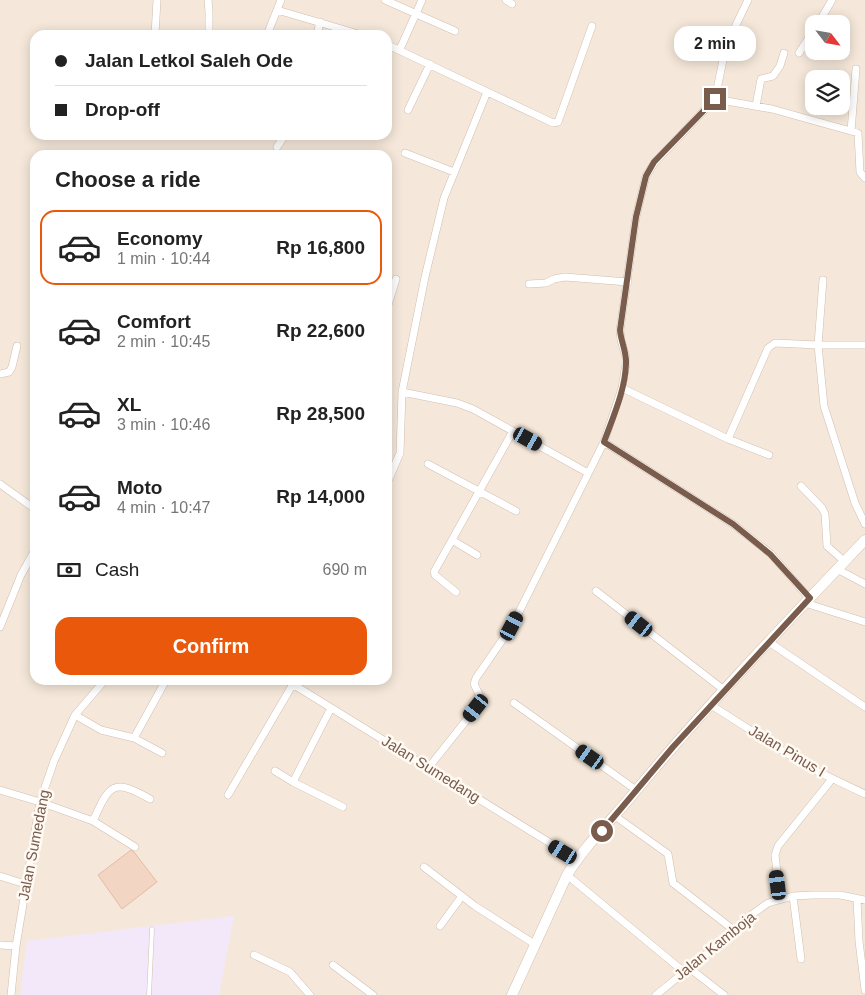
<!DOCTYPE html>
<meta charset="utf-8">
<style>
:root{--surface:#fff;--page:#f2f2f2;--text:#222;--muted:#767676;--line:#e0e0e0;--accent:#ea580c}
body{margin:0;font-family:Arial,sans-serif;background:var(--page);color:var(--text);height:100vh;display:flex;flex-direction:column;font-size:19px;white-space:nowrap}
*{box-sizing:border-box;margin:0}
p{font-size:16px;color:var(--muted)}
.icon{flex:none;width:28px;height:28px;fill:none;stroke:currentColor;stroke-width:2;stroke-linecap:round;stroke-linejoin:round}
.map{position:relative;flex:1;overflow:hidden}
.side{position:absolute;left:30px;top:150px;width:362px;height:535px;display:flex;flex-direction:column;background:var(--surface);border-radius:15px;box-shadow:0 2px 12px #0003}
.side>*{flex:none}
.banner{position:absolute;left:30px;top:30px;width:362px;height:110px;border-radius:15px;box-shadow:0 2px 12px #0003;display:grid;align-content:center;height:110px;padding:0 25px;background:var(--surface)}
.needle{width:32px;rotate:121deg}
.fabs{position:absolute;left:805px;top:15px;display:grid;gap:10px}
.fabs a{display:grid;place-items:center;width:45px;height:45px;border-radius:10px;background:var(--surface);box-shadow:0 2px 12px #0003;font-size:25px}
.end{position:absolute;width:22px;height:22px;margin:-11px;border:6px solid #7a5c4d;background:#fff;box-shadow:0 0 0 2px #fff}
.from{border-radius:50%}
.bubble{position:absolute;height:35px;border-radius:15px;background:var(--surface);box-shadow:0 2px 12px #0003;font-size:16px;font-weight:700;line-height:35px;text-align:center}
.car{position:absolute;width:15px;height:30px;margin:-15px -8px;border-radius:6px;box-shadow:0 0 4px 1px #0007;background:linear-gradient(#222 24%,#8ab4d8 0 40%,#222 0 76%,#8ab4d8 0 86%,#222 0)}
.banner b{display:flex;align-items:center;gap:18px;height:48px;font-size:19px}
.banner b+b{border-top:1px solid var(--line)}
.banner i{width:12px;height:12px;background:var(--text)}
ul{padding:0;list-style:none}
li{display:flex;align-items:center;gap:15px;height:75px;margin:0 10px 8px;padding:0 15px;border:2px solid transparent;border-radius:15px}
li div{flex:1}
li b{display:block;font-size:19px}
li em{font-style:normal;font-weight:700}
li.selected{border-color:var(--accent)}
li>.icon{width:45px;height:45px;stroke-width:1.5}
h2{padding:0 25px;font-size:22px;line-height:60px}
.pay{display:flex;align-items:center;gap:12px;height:55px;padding:0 25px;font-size:19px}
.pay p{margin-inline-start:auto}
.cta{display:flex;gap:10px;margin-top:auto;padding:10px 25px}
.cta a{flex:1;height:58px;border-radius:15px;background:var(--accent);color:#fff;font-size:20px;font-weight:700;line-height:58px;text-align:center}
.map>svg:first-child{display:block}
</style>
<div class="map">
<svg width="865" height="995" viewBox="0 0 865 995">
<rect width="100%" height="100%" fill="#fdf6ec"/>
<path fill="#f5e8da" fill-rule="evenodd" d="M0,0H865V995H0ZM814,24H841V51H814ZM35,35H388V135H35ZM814,79H841V106H814ZM35,155H388V680H35Z"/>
<path fill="#f3e8fa" d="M234,916L219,995H20L27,941Z"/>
<path fill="#f3d5c3" stroke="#e6bba3" d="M131,850L134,852L157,882L122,909L98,875Z"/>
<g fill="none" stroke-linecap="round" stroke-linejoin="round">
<defs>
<path id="lane" d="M149,995L152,929"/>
<path id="street" d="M208,0L209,12V35
M385,0L455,31
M506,0L512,4
M277,10L362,35
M818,24L832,0
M155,35L157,0
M267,35L281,0
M317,35L320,22
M388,45L553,123L558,122L592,26
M400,49L422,0
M799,53L814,30
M715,99L772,109L858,133L860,172L865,178
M756,106L761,79L773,76L780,66L784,53
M408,110L430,64
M851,131L856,69
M277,147L285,135
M405,153L454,172
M823,280L818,345L824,406L855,503L865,524
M529,284L546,283L554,279L565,277L628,282
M388,305L396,279
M0,374L9,372L12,367L17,346
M622,388L728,439L768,348L775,343L818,345H865
M402,392L457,403L473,409L588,473
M728,439L769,455
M604,442L733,524L771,554L809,598
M428,464L516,511
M388,481L400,453L402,392L425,277L444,198L487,92
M0,484L35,509
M801,486L822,508L825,514L827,546L844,561
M452,540L477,555
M837,569L865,584
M596,591L724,690
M456,592L435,575L434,572L513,431
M805,603L865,622
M0,627L21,575L35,550
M769,642L865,707
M286,680L576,859
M514,703L636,790
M711,705L808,767L865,794
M331,708L293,782L343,807
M75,715L101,730L134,738L166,680
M134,738L162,753
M429,767L480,703V696L474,684L476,678L512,626L604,442L622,388L626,364V357L621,340L620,330L636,217L646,176L655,162L715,99L723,60L736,25L748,0
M275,771L293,782
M0,790L40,802L93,821L135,847
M228,795L293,684
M615,816L668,854L673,883L735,931
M93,821C109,786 112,777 150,799
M424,867L475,906L536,945
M567,875L683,971
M0,876L25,884
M793,896L801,959
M780,899L775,855L778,846L832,779
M857,899L859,941L865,990
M440,926L462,896
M0,945L16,946
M254,955L290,972L310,995
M333,965L373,995
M688,967L724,995
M11,995L16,946L40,802L54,761L75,715L105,680
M656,995L735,931L754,913L768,903L793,896L813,895H840L865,900"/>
<path id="secondary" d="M512,995L567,875C585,845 612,820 634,793C707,705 786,623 865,540"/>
</defs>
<use href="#lane" stroke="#d1beb0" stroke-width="5"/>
<use href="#street" stroke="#d1beb0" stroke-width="8"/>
<use href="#secondary" stroke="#d6c0b0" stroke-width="11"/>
<use href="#lane" stroke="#fff" stroke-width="4"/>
<use href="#street" stroke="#fff" stroke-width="7"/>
<use href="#secondary" stroke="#fff" stroke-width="10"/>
</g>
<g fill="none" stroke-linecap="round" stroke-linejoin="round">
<path stroke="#7a5c4d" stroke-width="6" d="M602,831L673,747L810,598L770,554L733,524L604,442C613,417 625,391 626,364C627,353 621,342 620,330L636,217L646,176L654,162L715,99"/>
</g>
<g text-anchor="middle" stroke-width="5" stroke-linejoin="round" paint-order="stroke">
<g font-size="15" fill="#7a5c4d" stroke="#fffaf3">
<text transform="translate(787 751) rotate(31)" y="5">Jalan Pinus I</text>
<text transform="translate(431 769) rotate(32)" y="5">Jalan Sumedang</text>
<text transform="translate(34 845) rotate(-79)" y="5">Jalan Sumedang</text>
<text transform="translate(715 946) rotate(-39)" y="5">Jalan Kamboja</text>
</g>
</g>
</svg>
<div class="fabs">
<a><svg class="needle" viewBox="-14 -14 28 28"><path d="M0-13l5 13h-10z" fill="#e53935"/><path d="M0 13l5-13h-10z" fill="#767676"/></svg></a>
<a><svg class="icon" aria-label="layers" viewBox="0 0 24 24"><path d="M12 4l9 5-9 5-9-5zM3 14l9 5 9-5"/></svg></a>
</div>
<i class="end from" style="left:602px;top:831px"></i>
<i class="end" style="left:715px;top:99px"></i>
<div class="bubble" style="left:674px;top:26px;width:82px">2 min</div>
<i class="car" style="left:528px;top:439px;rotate:119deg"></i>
<i class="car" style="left:639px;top:624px;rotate:308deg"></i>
<i class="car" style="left:512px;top:626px;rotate:28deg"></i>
<i class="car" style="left:476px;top:708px;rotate:218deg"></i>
<i class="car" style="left:590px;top:757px;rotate:305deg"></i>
<i class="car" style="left:563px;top:852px;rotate:301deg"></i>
<i class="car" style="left:778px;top:885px;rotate:353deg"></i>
<div class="banner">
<b><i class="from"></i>Jalan Letkol Saleh Ode</b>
<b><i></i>Drop-off</b>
</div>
<section class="side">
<h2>Choose a ride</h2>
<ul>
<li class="selected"><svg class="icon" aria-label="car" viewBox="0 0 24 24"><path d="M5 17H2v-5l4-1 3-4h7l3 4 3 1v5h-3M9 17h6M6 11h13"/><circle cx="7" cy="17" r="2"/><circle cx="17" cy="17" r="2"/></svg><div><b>Economy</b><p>1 min · 10:44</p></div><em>Rp 16,800</em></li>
<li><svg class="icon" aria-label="car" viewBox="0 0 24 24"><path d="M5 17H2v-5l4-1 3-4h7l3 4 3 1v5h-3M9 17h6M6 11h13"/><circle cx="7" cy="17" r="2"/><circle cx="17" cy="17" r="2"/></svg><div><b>Comfort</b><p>2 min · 10:45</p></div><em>Rp 22,600</em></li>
<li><svg class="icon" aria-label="car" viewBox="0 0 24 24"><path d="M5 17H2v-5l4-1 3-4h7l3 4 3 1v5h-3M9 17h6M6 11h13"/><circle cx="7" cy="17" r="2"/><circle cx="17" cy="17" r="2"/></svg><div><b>XL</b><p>3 min · 10:46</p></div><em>Rp 28,500</em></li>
<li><svg class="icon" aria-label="car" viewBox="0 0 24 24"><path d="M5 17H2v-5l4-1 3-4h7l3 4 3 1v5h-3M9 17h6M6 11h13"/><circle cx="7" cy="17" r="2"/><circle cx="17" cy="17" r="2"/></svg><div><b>Moto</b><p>4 min · 10:47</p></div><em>Rp 14,000</em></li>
</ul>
<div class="pay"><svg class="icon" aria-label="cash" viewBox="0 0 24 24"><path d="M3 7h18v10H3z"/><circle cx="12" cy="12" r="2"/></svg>Cash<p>690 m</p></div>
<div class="cta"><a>Confirm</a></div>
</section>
</div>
